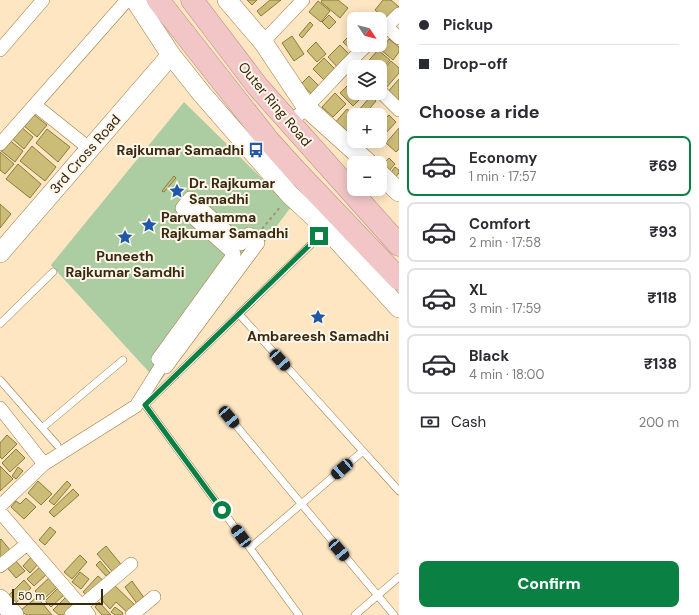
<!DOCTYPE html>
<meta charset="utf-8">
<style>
:root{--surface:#fff;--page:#f7f7f7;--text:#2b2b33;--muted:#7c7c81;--line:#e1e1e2;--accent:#0b8043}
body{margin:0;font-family:"DM Sans",sans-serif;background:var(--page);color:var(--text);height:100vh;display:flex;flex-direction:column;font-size:15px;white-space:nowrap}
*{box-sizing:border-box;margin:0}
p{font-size:13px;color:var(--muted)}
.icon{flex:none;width:22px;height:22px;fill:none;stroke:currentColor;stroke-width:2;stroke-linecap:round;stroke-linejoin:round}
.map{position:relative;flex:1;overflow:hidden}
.sheet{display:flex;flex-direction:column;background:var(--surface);width:300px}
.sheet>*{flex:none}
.banner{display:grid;align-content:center;height:88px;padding:0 20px;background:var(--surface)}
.needle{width:26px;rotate:126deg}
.fabs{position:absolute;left:347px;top:12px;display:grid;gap:8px}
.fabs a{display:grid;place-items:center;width:40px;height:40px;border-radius:8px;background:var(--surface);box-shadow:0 2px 10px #0003;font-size:20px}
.scale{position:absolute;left:12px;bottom:10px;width:91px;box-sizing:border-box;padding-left:4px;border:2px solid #37280e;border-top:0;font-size:11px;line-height:14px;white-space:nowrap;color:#37280e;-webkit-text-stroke:3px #fef6ea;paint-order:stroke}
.end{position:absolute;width:18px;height:18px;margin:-9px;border:5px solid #0b8043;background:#fff;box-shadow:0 0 0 2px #fff}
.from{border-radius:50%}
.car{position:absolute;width:12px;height:24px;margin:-12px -6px;border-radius:5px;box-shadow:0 0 3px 1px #0007;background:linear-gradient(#222 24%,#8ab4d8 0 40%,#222 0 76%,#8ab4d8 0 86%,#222 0)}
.banner b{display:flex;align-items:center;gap:14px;height:38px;font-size:15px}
.banner b+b{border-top:1px solid var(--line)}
.banner i{width:10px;height:10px;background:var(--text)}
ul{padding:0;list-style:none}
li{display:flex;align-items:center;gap:12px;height:60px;margin:0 8px 6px;padding:0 12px;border:2px solid var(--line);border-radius:8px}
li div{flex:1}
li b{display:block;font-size:15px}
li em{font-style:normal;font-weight:800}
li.selected{border-color:var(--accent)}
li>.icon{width:36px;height:36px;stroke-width:1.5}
h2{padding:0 20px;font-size:18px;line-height:48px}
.pay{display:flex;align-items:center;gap:10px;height:44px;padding:0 20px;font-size:15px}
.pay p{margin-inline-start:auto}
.cta{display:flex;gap:8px;margin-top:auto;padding:8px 20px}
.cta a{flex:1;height:46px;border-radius:8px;background:var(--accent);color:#fff;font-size:16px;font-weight:800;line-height:46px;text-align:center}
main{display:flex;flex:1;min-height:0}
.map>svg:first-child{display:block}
</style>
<main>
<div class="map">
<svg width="399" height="615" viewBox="0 0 399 615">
<rect width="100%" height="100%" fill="#fee6c2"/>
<path fill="#accda2" d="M184,102L291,207L159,383L51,265Z"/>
<path fill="#cbbd78" stroke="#897b37" d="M247,0H257L252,5Z
M270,0H281L261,16L257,11Z
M322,0H338L348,8L340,18L321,2Z
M383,0H391L399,7V11L389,22L375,10Z
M318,1L330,11L321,22L309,12Z
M372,14L377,19H366Z
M329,15L336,22L329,29L322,22Z
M310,22L313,25L302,38L299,35Z
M354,31V45H365L356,54L343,42Z
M292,36L304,54L294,61L282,43Z
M389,39L399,47V52L393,60L381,50Z
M316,42L326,54L317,62L307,51Z
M340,45L352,57L339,69L328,57Z
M378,50L390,60L380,71V67L364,66Z
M324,58L337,71L326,82L313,69Z
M391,61L399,68V73L386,88L380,83V74Z
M309,76L321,88L314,96L301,84Z
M399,79V103L386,94Z
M353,80L354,93H366L353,106L340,93Z
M335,93L346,104L333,117L322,107Z
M371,96L376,101L364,115H360L357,112Z
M347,109L354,115V123L344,133L334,124Z
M32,113L47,125L37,137L23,125Z
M389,115L396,122L385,134L380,129V124Z
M20,126L33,137L24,149L10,137Z
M399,128V149L396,152L386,143Z
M47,129L70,147L58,162L36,143Z
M8,139L23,151L15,162L0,150Z
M32,146L56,167L45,181L20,161Z
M0,152L14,164L5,174L0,170Z
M389,158L395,164L388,172L381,166Z
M18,164L41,184L30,198L6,179Z
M395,167L399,170V173L394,179L389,175Z
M174,176L176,178L164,192L162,191Z
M0,204L11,214L0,228Z
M7,435L17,444L2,459L0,457V443Z
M16,449L25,458L10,472L2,463Z
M0,466L13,479L0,491Z
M18,467L23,471L16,479L12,476Z
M38,481L52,494L41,505L28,493Z
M67,481L71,485L54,505L49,501Z
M73,489L79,495L54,517L49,512Z
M26,498L36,507L24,519L11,507L16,501L20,504Z
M50,527L56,532L45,545L39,540Z
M1,539L10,550L0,558V540Z
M106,546L124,568L116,576L97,554Z
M80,555L87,562L72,579L64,572Z
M32,556L40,562L30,573L23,566Z
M12,557L25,571L16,578L4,564Z
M100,561L110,573L106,576L96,565Z
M42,565L49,572L34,586L27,579Z
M80,572L89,579L81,589L72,582Z
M51,576L59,585L43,600L35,591Z
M98,576L105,582L90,598L83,592Z
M24,580L31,588L16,603L9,595Z
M132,581L145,599L138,605L125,587Z
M113,584L137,607L130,615L116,602L110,609L100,598Z
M59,587L65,594L51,607L45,601Z
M67,596L75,604L65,615H59L53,610Z
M37,597L52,615H26L21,610Z
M99,602L111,615H102L95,607Z
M115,607L123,613L122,615H115L111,612Z"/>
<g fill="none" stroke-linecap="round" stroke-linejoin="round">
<defs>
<path id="lane" d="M327,229L239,314L399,491
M239,314L145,405L299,615
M0,324L53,272
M0,380L57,445
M229,417L394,615
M42,428L123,360
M250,548L363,451
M355,615L399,577"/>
<path id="street" d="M387,27L399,38
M380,33L399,14
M263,42L303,0
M0,50L43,0
M380,91L399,110
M35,105L90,149
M290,123C317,99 340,70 367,45
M0,144L127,0
M190,198L241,244L249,234L258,243L166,367L158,359L234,254L182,208Z
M0,408L44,464L0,506
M44,464L136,406L163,363
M0,512L89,615
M0,566L27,544
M71,615L131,564
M132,615L154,597"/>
<path id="secondary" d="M135,0L171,55L202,94L290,195L327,229L399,308
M227,0L263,42L307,108L368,163
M380,174L399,192
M0,253L171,55
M0,599L14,615"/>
<path id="highway" d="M158,0L269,141L297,172L399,279
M192,0L258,87L399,245"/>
</defs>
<use href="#lane" stroke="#9d793c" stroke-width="8"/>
<use href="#street" stroke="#9d793c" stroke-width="14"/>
<use href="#secondary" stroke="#9d793c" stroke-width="20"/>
<use href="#highway" stroke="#b18f86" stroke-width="23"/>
<path stroke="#a69273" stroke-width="2" stroke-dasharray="3 3" stroke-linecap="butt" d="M262,229L281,206"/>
<use href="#lane" stroke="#fff" stroke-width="7"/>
<use href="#street" stroke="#fff" stroke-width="13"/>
<use href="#secondary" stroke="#fff" stroke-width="19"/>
<use href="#highway" stroke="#f2c6c6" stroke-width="22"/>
</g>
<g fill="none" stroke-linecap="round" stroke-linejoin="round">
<path stroke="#0b8043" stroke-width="5" d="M222,510L145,405L319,236"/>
</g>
<defs>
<symbol id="bus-bare" viewBox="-9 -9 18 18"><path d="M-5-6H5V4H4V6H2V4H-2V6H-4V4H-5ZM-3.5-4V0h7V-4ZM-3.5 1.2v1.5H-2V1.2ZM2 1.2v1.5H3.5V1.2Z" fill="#1f58aa" stroke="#fef6ea" stroke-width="2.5" paint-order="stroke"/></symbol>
<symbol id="sight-bare" viewBox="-9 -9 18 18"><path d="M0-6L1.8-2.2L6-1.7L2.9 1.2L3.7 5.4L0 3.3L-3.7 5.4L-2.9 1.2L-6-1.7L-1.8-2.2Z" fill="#1f58aa" stroke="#fef6ea" stroke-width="2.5" paint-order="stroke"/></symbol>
</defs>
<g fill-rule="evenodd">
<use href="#bus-bare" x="245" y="139" width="22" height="22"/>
<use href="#sight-bare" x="166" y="180" width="22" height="22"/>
<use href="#sight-bare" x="138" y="214" width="22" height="22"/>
<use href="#sight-bare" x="114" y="226" width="22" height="22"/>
<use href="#sight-bare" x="307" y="306" width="22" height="22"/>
</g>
<g text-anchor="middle" stroke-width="4" stroke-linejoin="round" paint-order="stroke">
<g font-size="14" fill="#37280e" stroke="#fef6ea">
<text transform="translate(275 104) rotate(50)" y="5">Outer Ring Road</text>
<text transform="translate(85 154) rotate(-49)" y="5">3rd Cross Road</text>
</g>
<g font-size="14" font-weight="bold" fill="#37280e" stroke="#fef6ea" text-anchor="start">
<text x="244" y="155" text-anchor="end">Rajkumar Samadhi</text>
<text x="189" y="188">Dr. Rajkumar<tspan x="189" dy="16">Samadhi</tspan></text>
<text x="161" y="222">Parvathamma<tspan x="161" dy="16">Rajkumar Samadhi</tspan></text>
<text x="125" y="261" text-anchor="middle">Puneeth<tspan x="125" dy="16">Rajkumar Samdhi</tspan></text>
<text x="318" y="341" text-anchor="middle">Ambareesh Samadhi</text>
</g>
</g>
</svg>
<div class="fabs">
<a><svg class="needle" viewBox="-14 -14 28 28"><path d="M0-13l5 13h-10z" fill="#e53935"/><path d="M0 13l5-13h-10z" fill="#7c7c81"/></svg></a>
<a><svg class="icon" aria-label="layers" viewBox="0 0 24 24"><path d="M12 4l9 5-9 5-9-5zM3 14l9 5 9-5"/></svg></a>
<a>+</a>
<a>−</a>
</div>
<div class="scale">50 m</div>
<i class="end from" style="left:222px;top:510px"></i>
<i class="end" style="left:319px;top:236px"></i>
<i class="car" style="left:280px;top:360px;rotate:138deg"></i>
<i class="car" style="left:229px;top:417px;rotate:140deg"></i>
<i class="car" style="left:342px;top:469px;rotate:229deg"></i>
<i class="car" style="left:241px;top:536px;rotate:324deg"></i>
<i class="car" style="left:339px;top:550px;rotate:140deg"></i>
</div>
<section class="sheet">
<div class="banner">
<b><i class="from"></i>Pickup</b>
<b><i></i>Drop-off</b>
</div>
<h2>Choose a ride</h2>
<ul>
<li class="selected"><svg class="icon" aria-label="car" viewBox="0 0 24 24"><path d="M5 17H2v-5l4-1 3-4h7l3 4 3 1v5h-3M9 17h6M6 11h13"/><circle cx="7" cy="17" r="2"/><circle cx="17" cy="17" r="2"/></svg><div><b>Economy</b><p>1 min · 17:57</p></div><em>₹69</em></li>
<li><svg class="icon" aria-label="car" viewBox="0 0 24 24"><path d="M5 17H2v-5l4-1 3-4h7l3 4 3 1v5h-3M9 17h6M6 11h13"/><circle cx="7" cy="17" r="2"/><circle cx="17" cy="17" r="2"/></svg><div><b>Comfort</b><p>2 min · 17:58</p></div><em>₹93</em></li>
<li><svg class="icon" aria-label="car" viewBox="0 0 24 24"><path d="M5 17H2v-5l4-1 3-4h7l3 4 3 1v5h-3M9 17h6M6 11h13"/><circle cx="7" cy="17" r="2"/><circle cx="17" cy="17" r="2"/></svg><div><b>XL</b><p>3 min · 17:59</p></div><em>₹118</em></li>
<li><svg class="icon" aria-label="car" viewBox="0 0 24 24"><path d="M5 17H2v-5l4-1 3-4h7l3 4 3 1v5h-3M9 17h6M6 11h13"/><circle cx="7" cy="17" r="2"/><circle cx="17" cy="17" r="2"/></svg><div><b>Black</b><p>4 min · 18:00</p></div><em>₹138</em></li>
</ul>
<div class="pay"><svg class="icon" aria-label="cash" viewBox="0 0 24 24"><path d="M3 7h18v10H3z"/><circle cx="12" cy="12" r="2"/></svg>Cash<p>200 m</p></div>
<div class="cta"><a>Confirm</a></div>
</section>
</main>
